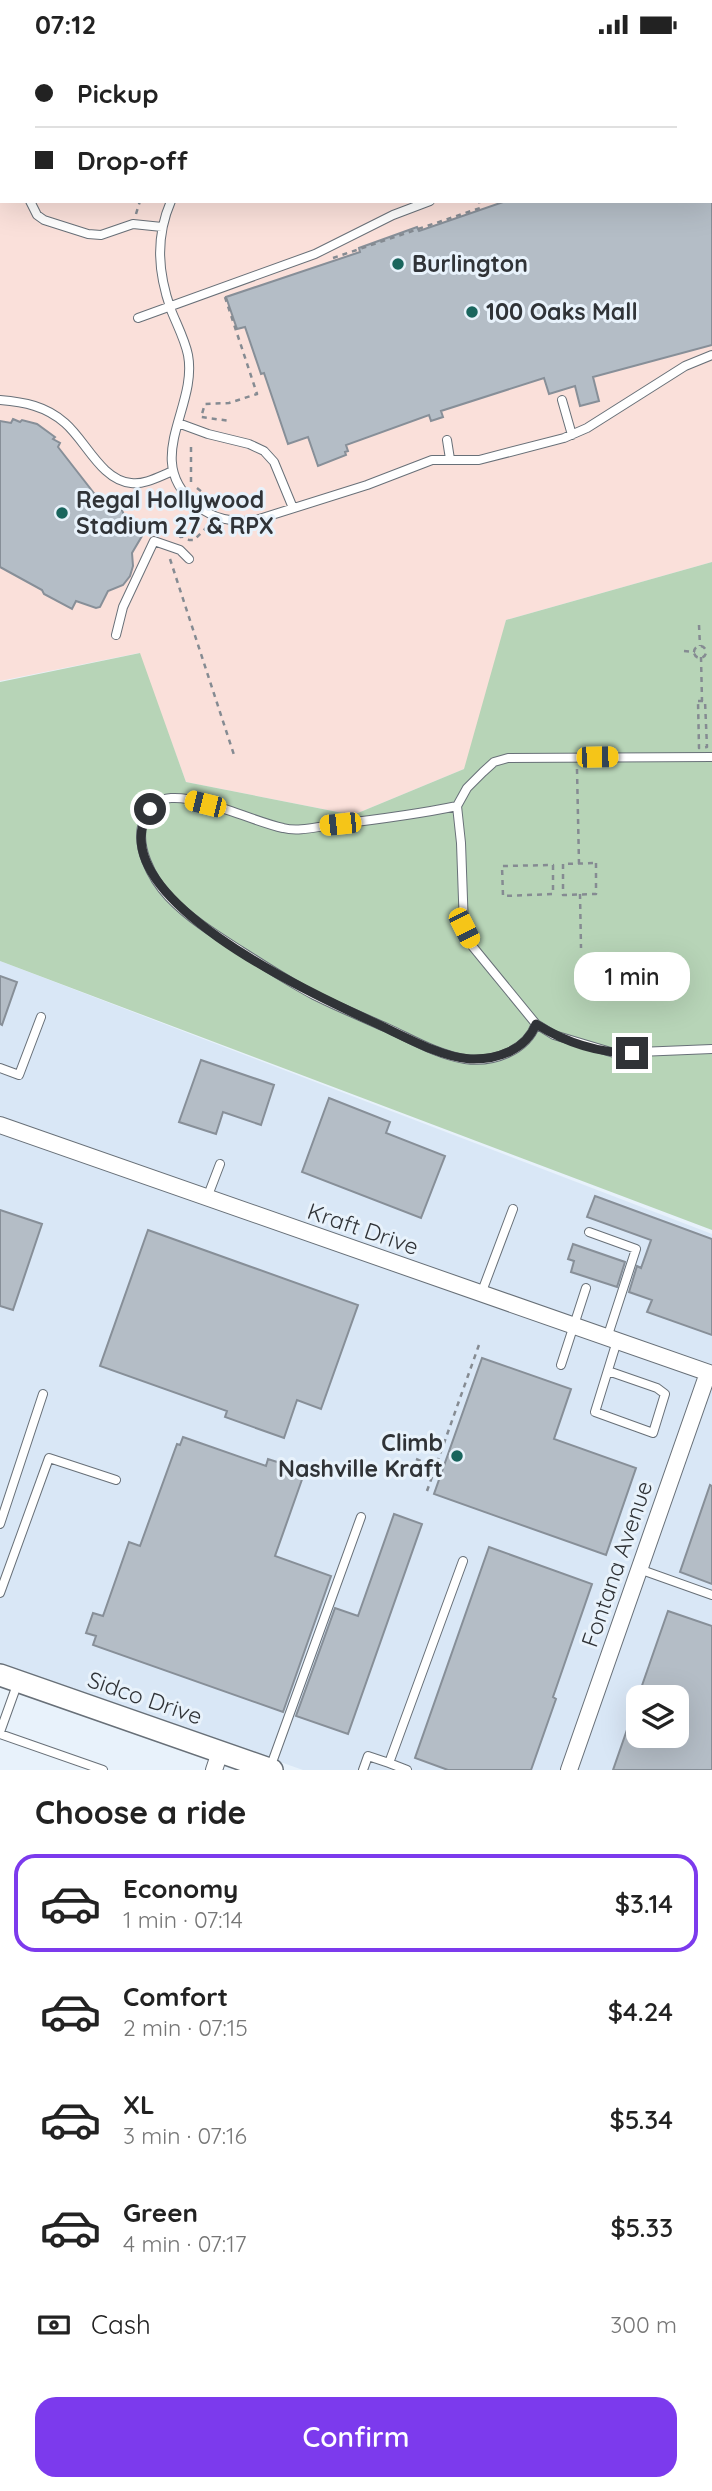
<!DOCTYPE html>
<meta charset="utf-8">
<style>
:root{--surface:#fff;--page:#f6f6f6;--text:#222;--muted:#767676;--line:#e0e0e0;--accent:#7c3aed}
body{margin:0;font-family:Quicksand,sans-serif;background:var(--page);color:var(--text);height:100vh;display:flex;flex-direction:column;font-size:26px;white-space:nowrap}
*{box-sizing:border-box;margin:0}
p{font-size:23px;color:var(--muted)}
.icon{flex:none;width:38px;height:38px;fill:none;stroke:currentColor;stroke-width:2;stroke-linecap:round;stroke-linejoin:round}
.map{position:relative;height:1721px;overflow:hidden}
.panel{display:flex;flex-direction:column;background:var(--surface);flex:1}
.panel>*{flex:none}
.hud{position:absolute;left:0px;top:0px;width:712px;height:154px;box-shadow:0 7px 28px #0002;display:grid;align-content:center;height:154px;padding:0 35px;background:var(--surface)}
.buttons{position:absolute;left:626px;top:1636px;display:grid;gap:14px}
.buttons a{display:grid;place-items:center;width:63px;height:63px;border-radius:14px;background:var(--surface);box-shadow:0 7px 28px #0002;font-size:35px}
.end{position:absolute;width:32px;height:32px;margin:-16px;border:9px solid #303337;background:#fff;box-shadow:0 0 0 4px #fff}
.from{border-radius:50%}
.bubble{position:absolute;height:49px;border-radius:21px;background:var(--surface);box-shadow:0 7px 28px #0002;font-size:23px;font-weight:600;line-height:49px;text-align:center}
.car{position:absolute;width:21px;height:42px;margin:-21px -10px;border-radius:9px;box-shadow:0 0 5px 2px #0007;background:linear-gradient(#f5c518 24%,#345 0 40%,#f5c518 0 76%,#345 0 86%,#f5c518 0)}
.hud b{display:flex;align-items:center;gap:24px;height:66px;font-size:26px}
.hud b+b{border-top:2px solid var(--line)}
.hud i{width:18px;height:18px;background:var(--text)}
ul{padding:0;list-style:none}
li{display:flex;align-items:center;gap:21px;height:98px;margin:0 14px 10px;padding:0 21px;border:4px solid transparent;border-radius:21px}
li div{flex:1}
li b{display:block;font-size:26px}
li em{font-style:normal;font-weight:600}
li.on{border-color:var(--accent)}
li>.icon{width:63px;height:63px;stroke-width:1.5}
h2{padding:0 35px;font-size:32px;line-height:84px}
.pay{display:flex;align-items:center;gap:18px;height:77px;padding:0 35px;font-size:26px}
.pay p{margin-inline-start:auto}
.primary-button{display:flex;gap:14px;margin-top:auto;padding:14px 35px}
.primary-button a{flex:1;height:80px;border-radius:21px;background:var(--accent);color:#fff;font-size:28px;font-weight:600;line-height:80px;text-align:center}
.status{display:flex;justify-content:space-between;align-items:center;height:49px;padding:0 35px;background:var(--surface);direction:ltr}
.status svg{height:19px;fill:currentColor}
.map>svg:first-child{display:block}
</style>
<div class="status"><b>07:12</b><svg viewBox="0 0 49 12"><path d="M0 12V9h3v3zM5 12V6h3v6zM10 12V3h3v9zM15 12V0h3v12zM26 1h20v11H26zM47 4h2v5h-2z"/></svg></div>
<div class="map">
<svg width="712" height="1721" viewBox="0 0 712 1721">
<rect width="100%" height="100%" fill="#e8f2fb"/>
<path fill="#fae0da" d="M281,0H712V513L506,571L480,680L464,720L353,766L186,733L139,604L0,632V94H2V152H710V2H276Z"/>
<path fill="#d9e7f6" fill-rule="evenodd" d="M0,912L712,1185V1721H303L0,1614ZM639,1648H677V1687H639Z"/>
<path fill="#b7d4b7" d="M712,513V1181L0,912V633L140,604L186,733L353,766L464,720L506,571Z"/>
<path fill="#b4bdc6" stroke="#878f98" stroke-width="2" d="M506,152H712V296L593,328L599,352L580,357L575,337L549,345L544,329L441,362L443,368L431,372L429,366L346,396L348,402L345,403L346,406L318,417L308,388L288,395L264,324L261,325L245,278L237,280L226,248L360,203L359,199L417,178L419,182Z
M13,370L20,373L22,371L37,375L55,388L53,390L60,394L58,398L97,448L121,459L127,473L141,483L142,487L132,504L133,517L130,527L123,536L108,542L100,558L96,559L76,552L72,560L44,545L42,541L0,518V372L11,374Z
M0,927L17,933L2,976L0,975Z
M201,1011L274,1036L261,1076L223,1063L216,1085L179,1073Z
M329,1049L390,1073L386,1084L445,1107L421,1169L302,1123Z
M595,1147L712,1190V1286L647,1263L652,1251L629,1243L637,1217L641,1219L651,1191L587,1168Z
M0,1161L42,1175L13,1261L0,1257Z
M148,1181L358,1256L321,1360L297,1351L284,1389L225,1368L227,1362L100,1317Z
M573,1195L625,1213L617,1238L571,1223L574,1212L568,1210Z
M482,1309L571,1340L554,1390L636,1419L606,1506L434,1445Z
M183,1388L266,1417L268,1410L305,1422L275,1507L331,1527L283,1663L93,1596L96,1587L86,1584L93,1564L103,1567L129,1493L140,1497L177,1395L180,1396Z
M710,1436L712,1437V1535L680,1523Z
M394,1465L422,1475L348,1685L296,1667L335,1559L358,1567Z
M489,1498L592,1535L553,1648L556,1650L531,1721H448L415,1709Z
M668,1562L712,1577V1721H613L637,1652L639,1687H677V1648H638Z"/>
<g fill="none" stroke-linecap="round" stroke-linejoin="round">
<defs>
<path id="lane" d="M74,0L75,2
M252,0V2
M710,75H712
M30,152L37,166L44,171L88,185L101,186L133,175L162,178
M171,152C155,189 158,224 171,261C177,276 185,291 188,306C198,359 141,411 196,456C213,470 235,474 256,471L367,436L432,411H479L564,389L587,379L685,317L712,306
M138,269L315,205L393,166L430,152
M0,351C24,353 46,357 65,374C86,392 101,431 131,434C145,436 160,427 173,422
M562,351L572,386
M178,374L208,385L249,395L264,402L274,413L293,459
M447,391L450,410
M116,586L123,558L154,492L180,501L189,510
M712,708L508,709L494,713L483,723L467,739L457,757L461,794L464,879L473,898L536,975L554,986L614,1004L712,1000
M457,757C415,766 373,771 331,776C316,778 298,783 283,779C251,772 203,747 171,749C157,750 149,758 144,771C134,796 152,830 169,848C190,870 216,886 241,902C265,917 289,933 314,946C338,958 362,968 387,979C411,990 438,1006 465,1010C493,1014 526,1002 536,975
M0,1019L19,1026L41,968
M207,1149L220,1115
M589,1183L636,1200L607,1289
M481,1245L513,1160
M561,1316L586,1239
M608,1322L657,1339L665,1345L653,1384L595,1363L617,1292
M0,1475L43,1345
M639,1520L712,1546
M0,1544L49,1409L116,1431
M0,1683L18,1633
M0,1685L103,1721
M270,1719L361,1468
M363,1721L368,1707L389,1714
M407,1721L389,1714L463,1512"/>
<path id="street" d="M0,1076L712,1325
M214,1721L220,1703
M569,1721L708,1324"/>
<path id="secondary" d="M202,2L206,0
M0,67H2
M0,1626L272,1721"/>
</defs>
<use href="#lane" stroke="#687078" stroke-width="10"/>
<use href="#street" stroke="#687078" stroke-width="18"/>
<use href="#secondary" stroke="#687078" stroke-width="24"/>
<path stroke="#858b92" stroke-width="2.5" stroke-dasharray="5 5" stroke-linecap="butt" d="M710,92L712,91
M710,104H712
M136,165L140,152
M333,209L480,159L479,152
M225,248L257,345L229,354L205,355L201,368L230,372
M191,433V394
M197,439L217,455
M180,489L181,487L189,491H194L210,475
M170,510L235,709
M699,576L700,597
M694 603a6 6 0 1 1 12 0a6 6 0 1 1-12 0Z
M684,602L695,603
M701,608L702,652
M698,652H705L707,698L699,699Z
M577,720L579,815
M596,814V845L563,846V815Z
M553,816V845L503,847L502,817Z
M580,845L581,899
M416,1410L436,1418
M427,1442L480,1293"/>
<use href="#lane" stroke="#fff" stroke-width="8"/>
<use href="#street" stroke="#fff" stroke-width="16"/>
<use href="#secondary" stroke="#fff" stroke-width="21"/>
</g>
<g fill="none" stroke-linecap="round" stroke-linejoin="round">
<path stroke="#303337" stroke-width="9" d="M150,760C95,846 314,946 371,972C400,985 439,1008 470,1010C497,1011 526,1001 536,975C565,993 598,1004 632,1004"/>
</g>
<g fill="#19655d" stroke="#e8f2fb" stroke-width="2.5">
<circle cx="398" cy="215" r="7"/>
<circle cx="472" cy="263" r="7"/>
<circle cx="62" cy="464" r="7"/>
<circle cx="457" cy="1407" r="7"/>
</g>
<g text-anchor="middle" stroke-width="6" stroke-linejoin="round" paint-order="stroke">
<g font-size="23" font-weight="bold" fill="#303337" stroke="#e8f2fb" text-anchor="start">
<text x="412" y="223">Burlington</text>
<text x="486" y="271">100 Oaks Mall</text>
<text x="76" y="459">Regal Hollywood<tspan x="76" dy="26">Stadium 27 &amp; RPX</tspan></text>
<text x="443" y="1402" text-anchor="end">Climb<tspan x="443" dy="26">Nashville Kraft</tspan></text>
</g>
<g font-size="23" fill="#303337" stroke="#e8f2fb">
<text transform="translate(363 1180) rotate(19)" y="8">Kraft Drive</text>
<text transform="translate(617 1515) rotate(-71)" y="8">Fontana Avenue</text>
<text transform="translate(145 1649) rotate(19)" y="8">Sidco Drive</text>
</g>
</g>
</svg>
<div class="buttons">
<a><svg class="icon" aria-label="layers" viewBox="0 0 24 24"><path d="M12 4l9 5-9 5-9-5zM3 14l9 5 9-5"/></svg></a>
</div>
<i class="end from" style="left:150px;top:760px"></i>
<i class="end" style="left:632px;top:1004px"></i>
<div class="bubble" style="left:574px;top:903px;width:116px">1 min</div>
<i class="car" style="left:597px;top:708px;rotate:89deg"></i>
<i class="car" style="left:205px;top:755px;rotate:284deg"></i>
<i class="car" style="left:340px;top:775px;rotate:264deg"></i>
<i class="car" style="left:464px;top:879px;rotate:153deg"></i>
<div class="hud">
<b><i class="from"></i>Pickup</b>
<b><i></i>Drop-off</b>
</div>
</div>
<section class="panel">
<h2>Choose a ride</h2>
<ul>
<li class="on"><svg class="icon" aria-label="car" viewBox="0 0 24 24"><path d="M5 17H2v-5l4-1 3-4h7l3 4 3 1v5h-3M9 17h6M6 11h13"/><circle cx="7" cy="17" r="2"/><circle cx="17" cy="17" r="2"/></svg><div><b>Economy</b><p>1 min · 07:14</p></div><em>$3.14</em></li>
<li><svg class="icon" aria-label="car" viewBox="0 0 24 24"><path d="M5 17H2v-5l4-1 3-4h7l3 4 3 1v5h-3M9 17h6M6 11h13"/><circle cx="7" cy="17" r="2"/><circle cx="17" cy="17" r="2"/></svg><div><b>Comfort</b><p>2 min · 07:15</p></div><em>$4.24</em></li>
<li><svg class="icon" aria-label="car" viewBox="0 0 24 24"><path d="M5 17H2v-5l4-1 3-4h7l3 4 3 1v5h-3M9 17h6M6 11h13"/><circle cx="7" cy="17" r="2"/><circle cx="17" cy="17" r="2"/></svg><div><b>XL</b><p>3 min · 07:16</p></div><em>$5.34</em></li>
<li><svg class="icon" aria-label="car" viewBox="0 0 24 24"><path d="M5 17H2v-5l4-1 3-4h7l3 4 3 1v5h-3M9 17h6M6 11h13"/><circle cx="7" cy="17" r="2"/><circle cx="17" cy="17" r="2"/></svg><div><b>Green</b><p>4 min · 07:17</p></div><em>$5.33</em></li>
</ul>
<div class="pay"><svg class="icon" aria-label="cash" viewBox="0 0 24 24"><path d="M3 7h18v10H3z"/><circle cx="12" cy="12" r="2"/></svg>Cash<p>300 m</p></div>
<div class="primary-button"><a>Confirm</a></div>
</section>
